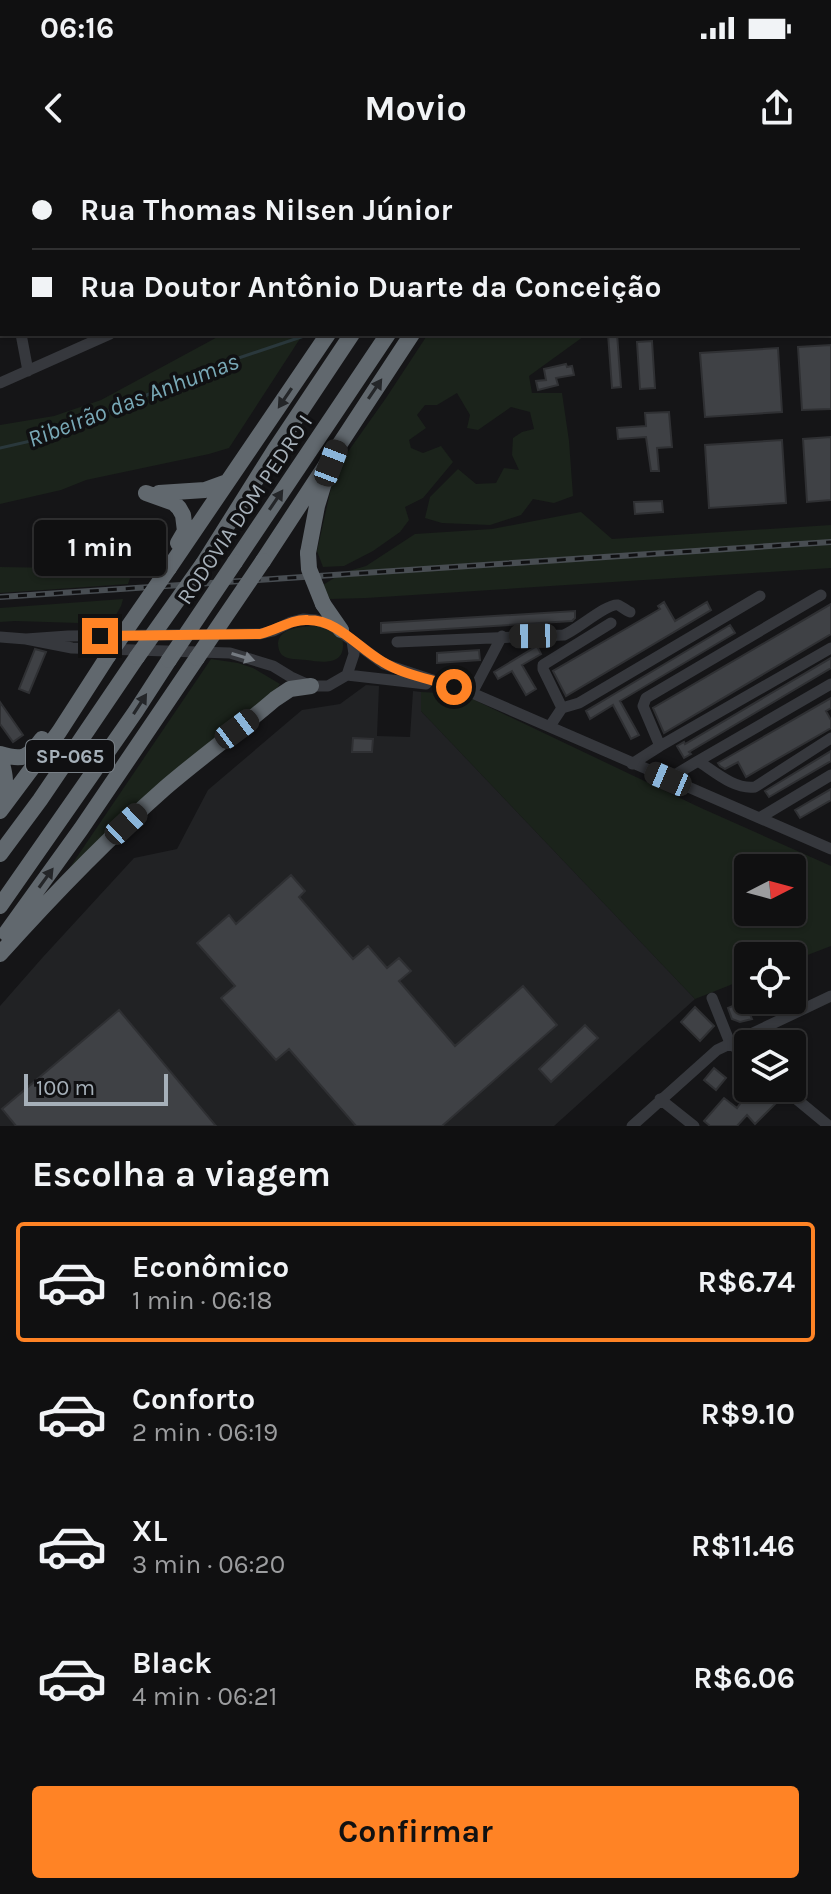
<!DOCTYPE html>
<html lang="pt">
<meta charset="utf-8">
<style>
:root{--surface:#101011;--page:#1e1e1f;--text:#f1f3f6;--muted:#9c9d9f;--line:#303031;--accent:#ff8325}
body{margin:0;font-family:Karla,sans-serif;background:var(--page);color:var(--text);height:100vh;display:flex;flex-direction:column;font-size:30px;white-space:nowrap}
*{box-sizing:border-box;margin:0}
p{font-size:26px;color:var(--muted)}
.icon{flex:none;width:44px;height:44px;fill:none;stroke:currentColor;stroke-width:2;stroke-linecap:round;stroke-linejoin:round}
.map{position:relative;height:966px;overflow:hidden}
.sheet{display:flex;flex-direction:column;background:var(--surface);flex:1}
.sheet>*{flex:none}
.guide{position:absolute;left:0px;top:0px;width:832px;height:176px;box-shadow:0 2px 6px #0004,0 0 0 2px var(--line);display:grid;align-content:center;height:176px;padding:0 32px;background:var(--surface)}
.needle{width:52px;rotate:84deg}
.controls{position:absolute;left:734px;top:694px;display:grid;gap:16px}
.controls a{display:grid;place-items:center;width:72px;height:72px;border-radius:8px;background:var(--surface);box-shadow:0 2px 6px #0004,0 0 0 2px var(--line);font-size:40px}
.scale{position:absolute;left:24px;bottom:20px;width:144px;box-sizing:border-box;padding-left:8px;border:4px solid #a6b0b9;border-top:0;font-size:22px;line-height:28px;white-space:nowrap;color:#a6b0b9;-webkit-text-stroke:6px #101012;paint-order:stroke}
.end{position:absolute;width:36px;height:36px;margin:-18px;border:10px solid #ff8325;background:#111;box-shadow:0 0 0 4px #111}
.from{border-radius:50%}
.bubble{position:absolute;height:56px;border-radius:8px;background:var(--surface);box-shadow:0 2px 6px #0004,0 0 0 2px var(--line);font-size:26px;font-weight:700;line-height:56px;text-align:center}
.car{position:absolute;width:24px;height:48px;margin:-24px -12px;border-radius:10px;box-shadow:0 0 6px 2px #0007;background:linear-gradient(#222 24%,#8ab4d8 0 40%,#222 0 76%,#8ab4d8 0 86%,#222 0)}
.guide b{display:flex;align-items:center;gap:28px;height:76px;font-size:30px}
.guide b+b{border-top:2px solid var(--line)}
.guide i{width:20px;height:20px;background:var(--text)}
ul{padding:0;list-style:none}
li{display:flex;align-items:center;gap:24px;height:120px;margin:0 16px 12px;padding:0 16px;border:4px solid transparent;border-radius:8px}
li div{flex:1}
li b{display:block;font-size:30px}
li em{font-style:normal;font-weight:700}
li.active{border-color:var(--accent)}
li>.icon{width:72px;height:72px;stroke-width:1.5}
h2{padding:0 32px;font-size:36px;line-height:96px}
.button{display:flex;gap:16px;margin-top:auto;padding:16px 32px}
.button a{flex:1;height:92px;border-radius:8px;background:var(--accent);color:#111;font-size:32px;font-weight:700;line-height:92px;text-align:center}
.status{display:flex;justify-content:space-between;align-items:center;height:56px;padding:0 40px;background:var(--surface);direction:ltr}
.status svg{height:22px;fill:currentColor}
header{display:flex;justify-content:space-between;align-items:center;height:104px;padding:0 32px;background:var(--surface);font-size:36px;font-weight:700}
.map>svg:first-child{display:block}
</style>
<div class="status"><b>06:16</b><svg viewBox="0 0 49 12"><path d="M0 12V9h3v3zM5 12V6h3v6zM10 12V3h3v9zM15 12V0h3v12zM26 1h20v11H26zM47 4h2v5h-2z"/></svg></div>
<header><svg class="icon" aria-label="back" viewBox="0 0 24 24"><path d="M15 5l-7 7 7 7"/></svg>Movio<svg class="icon" aria-label="share" viewBox="0 0 24 24"><path d="M12 15V3M7 8l5-5 5 5M5 13v7h14v-7"/></svg></header>
<div class="map">
<svg width="831" height="966" viewBox="0 0 831 966">
<rect width="100%" height="100%" fill="#151517"/>
<path fill="#212224" d="M366,525L379,526L377,576L410,577L413,531L421,532V551L695,839L554,966H0V846L43,797L134,698L177,689L208,630L302,550L340,544Z"/>
<path fill="#1b231b" fill-rule="evenodd" d="M530,0H831V53L830,2H528Z
M223,174H303L229,288L209,294L86,320L61,330L0,344V265L54,256L101,240Z
M428,174H587L529,216L532,233H562L569,281L573,336L554,343L533,339L521,355L490,365L442,363L425,358L430,337L458,309L476,324L496,323L504,308L519,310L512,295L513,278L522,272L534,269L530,252L511,247L478,270L467,268L470,255L457,233L437,245H425L417,255L426,268L409,280L411,288L423,293L441,286L453,302L423,338L405,347L409,360L400,372L373,391L344,406L323,407L317,391L335,310L386,238Z
M581,352L612,379L831,365V408L366,438L330,439L323,425L342,413L366,406L415,374L492,369Z
M124,401L132,412L128,424L0,433V407L60,408Z
M123,439L121,446L111,464L15,461L0,462V448Z
M315,466L327,467L342,477C348,505 326,503 306,500C299,499 287,500 282,495C279,492 278,487 278,483C280,467 302,467 315,466Z
M211,499L238,503L253,508L280,524L274,533L60,722Z
M421,532L462,534L701,648L831,706V786L792,801V796H748V818L695,839L421,551ZM748,708H792V752H748Z"/>
<g fill="none" stroke-linecap="round" stroke-linejoin="round">
<path stroke="#2a383c" stroke-width="3" d="M689,2L691,0
M0,288L48,277L215,206L310,174"/>
</g>
<path fill="#3f4145" stroke="#2f3033" stroke-width="2" d="M608,174H617L621,227L612,228Z
M652,181L655,228L640,229L637,182Z
M831,185V249L802,250L798,187Z
M778,188L782,252L705,257L700,193Z
M566,204L567,207L572,206L574,215L556,218L558,225L538,230L536,221L546,220L544,209Z
M669,252L672,287L657,288L659,311H651L646,277L618,279L617,268L646,266L645,253Z
M831,277V340L807,342L803,279Z
M782,280L786,343L709,348L705,285Z
M662,341L663,352L635,354L634,342Z
M664,442L675,461L707,442L711,450L566,536L553,511L660,449L658,446Z
M831,444V474L664,573L653,548Z
M575,451V458L572,461L381,473V463Z
M730,465L735,473L620,541L639,575L631,579L613,545L590,559L586,551Z
M537,486L541,494L522,505L536,529L526,535L512,511L498,519L494,512Z
M35,489L46,492L29,533L19,529Z
M479,490L480,500L437,503V493Z
M831,498V508L689,592L691,594L684,598L677,586L684,582L685,584Z
M831,538V548L826,551L831,560V568L746,617L738,602L725,609L720,606L718,603Z
M0,542L23,575L13,582L0,564Z
M353,578L373,579L372,592H352Z
M831,591V601L769,637L765,631Z
M831,629V640L800,658L795,650Z
M291,715L305,731L299,737L353,799L368,786L387,808L399,798L411,811L399,821L455,886L523,826L557,865L442,966H356L289,889L276,900L221,838L235,826L197,783L229,755L236,764Z
M744,841L752,859L740,862L732,859L728,848Z
M695,847L714,866L700,881L681,862Z
M119,850L216,966H16L2,949Z
M585,865L598,878L551,922L539,909Z
M714,908L726,918L716,930L704,920Z
M751,928H759L769,934L777,942L755,964L747,955L737,966H710L704,961L724,938L737,948Z"/>
<g fill="none" stroke-linecap="round" stroke-linejoin="round">
<path stroke="#36383d" stroke-width="11" d="M54,0L55,2
M120,0V2
M176,0V2
M232,0V2
M290,0L291,2
M360,0V2
M406,2L408,0
M0,70L2,80
M21,174L28,211
M0,223L110,174
M0,477L26,479L72,488L230,493L273,506L291,517L311,526H328L347,515L426,524
M26,479L68,476L260,474L273,471L291,462L303,459L316,460L331,465L384,504L472,533L831,689
M397,482L564,475C577,470 607,443 618,445C619,445 629,452 630,452
M347,515L354,494L352,481
M831,524L698,601C715,612 735,630 755,627L831,578
M472,533L502,476
M562,548L543,509V505L611,463
M550,566L562,548L579,543L760,436
M660,586L643,546L646,538L821,435
M632,604L660,586L831,488
M668,619L698,601
M761,657L831,615
M712,838L730,883L748,898
M783,928L829,966
M660,939L694,966
M632,966L717,890L831,836"/>
<path stroke="#61686e" stroke-width="16" d="M443,2L444,0
M467,2L469,0
M502,2L503,0
M529,2L531,0
M146,333L174,343L179,348L183,355L185,371L178,383
M159,333L205,330L227,322
M308,393L317,346L327,313
M263,401L412,174
M235,402L388,174
M203,404L274,291L352,174
M169,408L328,174
M323,444L341,470
M0,594C23,601 28,598 42,579
M0,597C5,613 8,625 0,639
M0,651L59,572L108,496
M0,694L40,640L137,497
M0,746L136,551L169,500
M6,773L81,669L197,498
M0,794C52,736 106,680 165,628C201,597 239,570 275,539L290,529L311,526"/>
<defs>
<path id="rail" d="M0,437L831,382"/>
</defs>
<use href="#rail" stroke="#484d52" stroke-width="6"/>
<use href="#rail" stroke="#101012" stroke-width="3" stroke-dasharray="9" stroke-linecap="butt"/>
<path stroke="#61686e" stroke-width="16" d="M308,393L309,409L323,444
M108,496L169,408
M137,497L203,404
M197,498L263,401
M169,500L235,402"/>
</g>
<defs><path id="oneway-solid" d="M-6-.8H1V-3.2L6.5 0L1 3.2V.8H-6Z" transform="scale(2)"/></defs>
<g fill="#242629">
<use href="#oneway-solid" transform="translate(375 229) rotate(-56)"/>
<use href="#oneway-solid" transform="translate(285 238) rotate(124)"/>
<use href="#oneway-solid" transform="translate(276 340) rotate(-56)"/>
<use href="#oneway-solid" transform="translate(140 544) rotate(-57)"/>
<use href="#oneway-solid" transform="translate(46 718) rotate(-54)"/>
</g>
<use fill="#747a81" href="#oneway-solid" transform="translate(243 497) rotate(17)"/>
<g fill="none" stroke-linecap="round" stroke-linejoin="round">
<path stroke="#ff8325" stroke-width="10" d="M100,476L260,474C277,470 291,459 308,460C338,460 358,488 383,502C404,515 431,519 454,527"/>
</g>
<g text-anchor="middle" stroke-width="7" stroke-linejoin="round" paint-order="stroke">
<rect fill="#101012" stroke="#798087" stroke-width="2" x="26" y="580" width="88" height="32" rx="6"/>
<g font-size="20" font-weight="bold" fill="#a6b0b9">
<text x="70" y="603">SP-065</text>
</g>
<g font-size="22" fill="#a6b0b9" stroke="#101012">
<text transform="translate(244 349) rotate(-56)" y="8">RODOVIA DOM PEDRO I</text>
</g>
<g font-size="24" font-style="italic" fill="#79a9b7" stroke="#101012">
<text transform="translate(133 240) rotate(-21)" y="8">Ribeirão das Anhumas</text>
</g>
</g>
</svg>
<div class="controls">
<a><svg class="needle" viewBox="-14 -14 28 28"><path d="M0-13l5 13h-10z" fill="#e53935"/><path d="M0 13l5-13h-10z" fill="#9c9d9f"/></svg></a>
<a><svg class="icon" aria-label="locate" viewBox="0 0 24 24"><circle cx="12" cy="12" r="6"/><path d="M12 2v4M12 18v4M2 12h4M18 12h4"/></svg></a>
<a><svg class="icon" aria-label="layers" viewBox="0 0 24 24"><path d="M12 4l9 5-9 5-9-5zM3 14l9 5 9-5"/></svg></a>
</div>
<div class="scale">100 m</div>
<i class="end from" style="left:454px;top:527px"></i>
<i class="end" style="left:100px;top:476px"></i>
<div class="bubble" style="left:34px;top:360px;width:132px">1 min</div>
<i class="car" style="left:331px;top:303px;rotate:21deg"></i>
<i class="car" style="left:533px;top:476px;rotate:269deg"></i>
<i class="car" style="left:237px;top:569px;rotate:53deg"></i>
<i class="car" style="left:668px;top:619px;rotate:293deg"></i>
<i class="car" style="left:126px;top:664px;rotate:47deg"></i>
<div class="guide">
<b><i class="from"></i>Rua Thomas Nilsen Júnior</b>
<b><i></i>Rua Doutor Antônio Duarte da Conceição</b>
</div>
</div>
<section class="sheet">
<h2>Escolha a viagem</h2>
<ul>
<li class="active"><svg class="icon" aria-label="car" viewBox="0 0 24 24"><path d="M5 17H2v-5l4-1 3-4h7l3 4 3 1v5h-3M9 17h6M6 11h13"/><circle cx="7" cy="17" r="2"/><circle cx="17" cy="17" r="2"/></svg><div><b>Econômico</b><p>1 min · 06:18</p></div><em>R$6.74</em></li>
<li><svg class="icon" aria-label="car" viewBox="0 0 24 24"><path d="M5 17H2v-5l4-1 3-4h7l3 4 3 1v5h-3M9 17h6M6 11h13"/><circle cx="7" cy="17" r="2"/><circle cx="17" cy="17" r="2"/></svg><div><b>Conforto</b><p>2 min · 06:19</p></div><em>R$9.10</em></li>
<li><svg class="icon" aria-label="car" viewBox="0 0 24 24"><path d="M5 17H2v-5l4-1 3-4h7l3 4 3 1v5h-3M9 17h6M6 11h13"/><circle cx="7" cy="17" r="2"/><circle cx="17" cy="17" r="2"/></svg><div><b>XL</b><p>3 min · 06:20</p></div><em>R$11.46</em></li>
<li><svg class="icon" aria-label="car" viewBox="0 0 24 24"><path d="M5 17H2v-5l4-1 3-4h7l3 4 3 1v5h-3M9 17h6M6 11h13"/><circle cx="7" cy="17" r="2"/><circle cx="17" cy="17" r="2"/></svg><div><b>Black</b><p>4 min · 06:21</p></div><em>R$6.06</em></li>
</ul>
<div class="button"><a>Confirmar</a></div>
</section>
